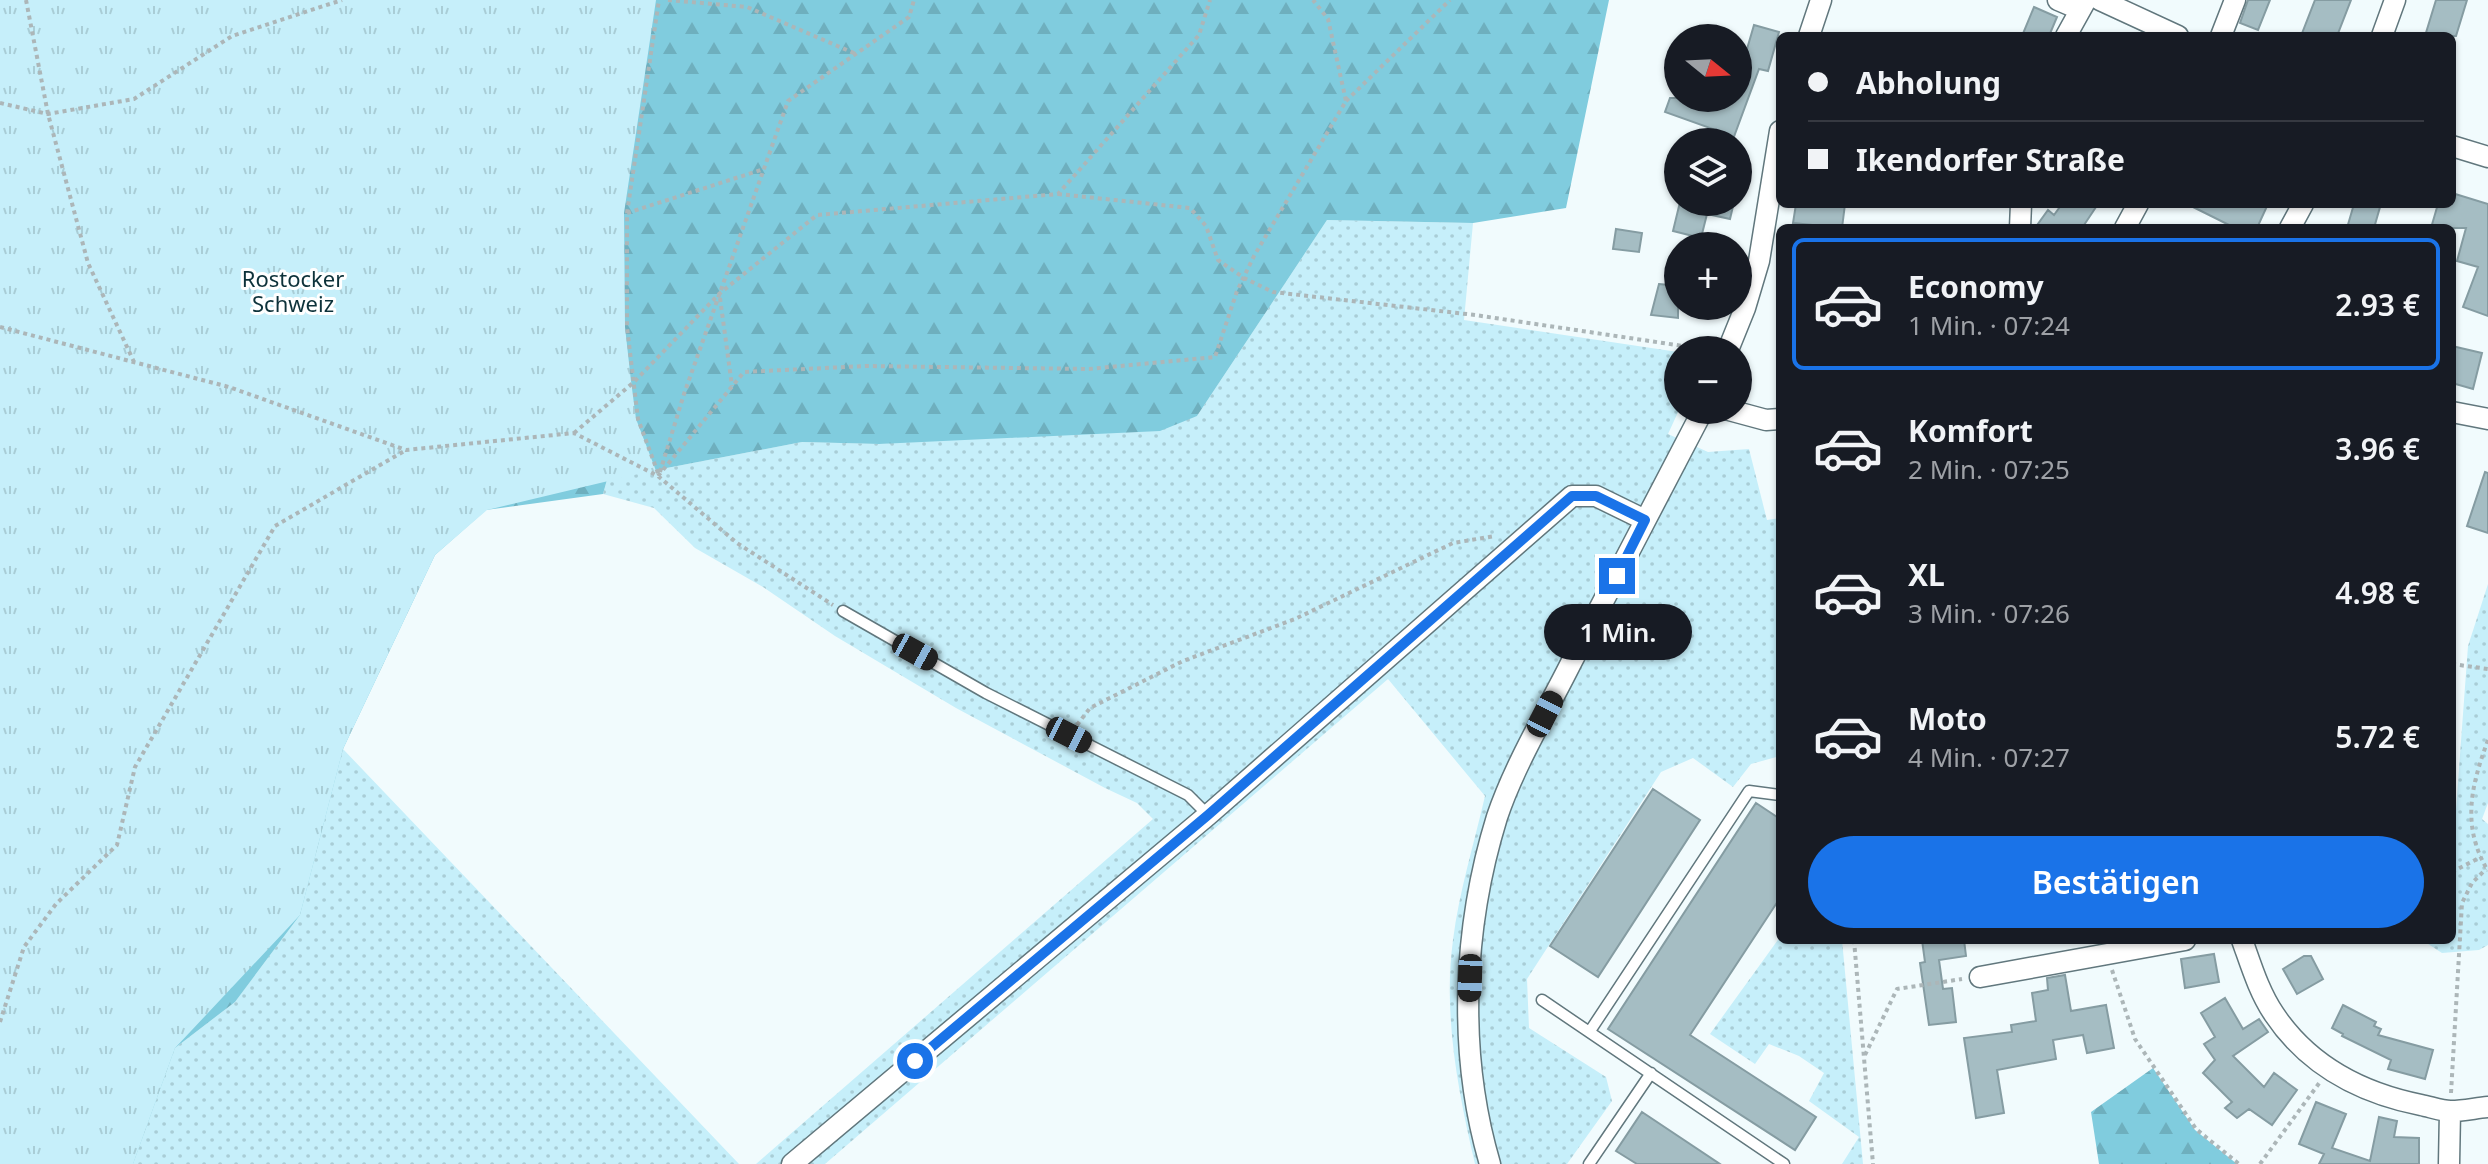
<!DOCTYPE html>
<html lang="de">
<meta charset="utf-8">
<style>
:root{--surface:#171b24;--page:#242831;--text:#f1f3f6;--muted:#9ea1a6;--line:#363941;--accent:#1a73e8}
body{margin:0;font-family:"Noto Sans",sans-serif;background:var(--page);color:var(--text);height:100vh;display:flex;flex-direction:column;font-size:30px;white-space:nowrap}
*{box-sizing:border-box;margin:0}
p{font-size:26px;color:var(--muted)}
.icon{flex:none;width:44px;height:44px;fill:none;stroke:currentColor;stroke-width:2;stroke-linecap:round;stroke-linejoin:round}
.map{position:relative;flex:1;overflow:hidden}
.sheet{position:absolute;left:1776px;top:224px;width:680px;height:720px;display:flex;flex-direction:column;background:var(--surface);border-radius:12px;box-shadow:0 2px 6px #0004}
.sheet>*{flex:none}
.hud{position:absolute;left:1776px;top:32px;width:680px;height:176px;border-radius:12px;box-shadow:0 2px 6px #0004;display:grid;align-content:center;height:176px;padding:0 32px;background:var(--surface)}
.needle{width:52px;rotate:108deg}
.controls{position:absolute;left:1664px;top:24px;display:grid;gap:16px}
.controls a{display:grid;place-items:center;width:88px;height:88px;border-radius:50%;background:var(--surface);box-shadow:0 2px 6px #0004;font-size:40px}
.end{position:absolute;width:36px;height:36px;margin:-18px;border:10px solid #1a73e8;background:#fff;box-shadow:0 0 0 4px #fff}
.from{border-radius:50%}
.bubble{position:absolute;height:56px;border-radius:28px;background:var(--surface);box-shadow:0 2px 6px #0004;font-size:26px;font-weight:600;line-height:56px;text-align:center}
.car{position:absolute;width:24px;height:48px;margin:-24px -12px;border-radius:10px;box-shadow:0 0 6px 2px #0007;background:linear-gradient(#222 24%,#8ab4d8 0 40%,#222 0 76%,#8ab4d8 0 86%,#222 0)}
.hud b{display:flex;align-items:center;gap:28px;height:76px;font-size:30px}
.hud b+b{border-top:2px solid var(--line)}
.hud i{width:20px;height:20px;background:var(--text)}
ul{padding:14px 0 0;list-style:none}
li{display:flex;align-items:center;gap:24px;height:132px;margin:0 16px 12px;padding:0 16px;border:4px solid transparent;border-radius:12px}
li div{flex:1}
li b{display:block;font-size:30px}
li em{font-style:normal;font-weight:600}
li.active{border-color:var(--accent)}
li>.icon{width:72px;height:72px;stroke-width:1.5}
.cta{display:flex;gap:16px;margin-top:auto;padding:16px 32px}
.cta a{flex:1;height:92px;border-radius:48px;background:var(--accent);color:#fff;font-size:32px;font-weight:600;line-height:92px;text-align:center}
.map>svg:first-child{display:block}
</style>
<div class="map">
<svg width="2488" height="1164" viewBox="0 0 2488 1164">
<defs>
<pattern id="grass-dots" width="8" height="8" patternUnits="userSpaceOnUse" patternTransform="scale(2)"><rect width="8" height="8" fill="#c6effa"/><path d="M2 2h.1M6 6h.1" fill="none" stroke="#a9cdd6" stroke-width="1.8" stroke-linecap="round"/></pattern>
<pattern id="forest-firs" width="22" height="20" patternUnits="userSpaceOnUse" patternTransform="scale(2)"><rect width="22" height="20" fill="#80ccde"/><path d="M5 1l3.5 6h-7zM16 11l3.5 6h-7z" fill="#6eafbe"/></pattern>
<pattern id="park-tufts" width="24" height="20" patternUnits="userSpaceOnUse" patternTransform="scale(2)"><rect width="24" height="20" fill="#c6effa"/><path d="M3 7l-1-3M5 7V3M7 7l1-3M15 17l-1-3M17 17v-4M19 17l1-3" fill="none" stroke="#a9cdd6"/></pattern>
</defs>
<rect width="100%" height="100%" fill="#f1fbfd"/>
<path fill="url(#grass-dots)" d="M1327,220L1473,223L1464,320L1678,352L1679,410L1668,434L1708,452L1749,449L1767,520L1780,518V756L1751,764L1733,787L1693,758L1661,772L1527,979L1529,1028L1606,1077L1612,1101L1567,1164H1475C1458,1091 1443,1015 1453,940C1459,892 1474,844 1485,796L1388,679L825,1164H756L1153,819L1137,803L1105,788L956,708L835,636L763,587L695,548L654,508L603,494L610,469L646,472L802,442L879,444L1197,416Z
M2488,584V803L2482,819L2488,824V945L2479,950L2442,953L2422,940H2452V825L2455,823L2468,646Z
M343,749L739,1164H133L175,1048L235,1002L300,915Z
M1780,937V940H1842L1863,1164H1842L1859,1137L1809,1101L1824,1073L1799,1056L1769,1044L1755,1064L1710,1034Z"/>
<path fill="url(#forest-firs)" d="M0,0H1609L1566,208L1473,223L1327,220L1197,416L1160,431L879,444L802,442L646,472L610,469L603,494L486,510L435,555L343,749L300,915L235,1002L175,1048L133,1164H0Z
M2153,1068L2195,1130L2237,1164H2099L2091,1112Z"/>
<path fill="url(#park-tufts)" d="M0,0H656L624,213L625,327L631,381L636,419L658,476L646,472L487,510L435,555L343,749L300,915L175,1048L133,1164H0Z"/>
<path fill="#a5bdc3" stroke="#859ca2" stroke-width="2" d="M2248,0H2270L2258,30L2240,23Z
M2315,0H2351L2337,36H2301Z
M2436,0H2467L2456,36H2425Z
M2034,7L2057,17L2049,36H2022Z
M1754,25L1779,32L1768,71L1759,69L1732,142H1708L1713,129L1665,112L1670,98H1738V47L1747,49Z
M2452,193L2488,204V316L2463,307L2478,267L2457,261L2466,228H2431L2438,204H2452Z
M1680,202H1734L1730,219L1707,214L1701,238L1673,231Z
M1796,204H1845L1842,228L1793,223Z
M2062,204H2098L2082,228H2035L2048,210L2054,215Z
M2187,204H2268L2257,228H2235Z
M2354,204L2380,207L2374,228H2347Z
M1616,229L1642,233L1639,252L1613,249Z
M1659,284L1678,286V318L1651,315Z
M2452,346L2482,353L2473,389L2452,383Z
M2485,472L2488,473V533L2467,526Z
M1653,789L1700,820L1598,977L1550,946Z
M1756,803L1780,819V898L1690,1035L1816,1117L1795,1150L1608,1029Z
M1922,940H1964L1966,956L1939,960L1943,989L1952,988L1956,1022L1929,1025L1920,963L1925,962Z
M2214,954L2219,982L2185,988L2181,959Z
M2304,956H2311L2323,979L2297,994L2283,969Z
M2065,975L2071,1011L2106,1005L2114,1048L2087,1053L2083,1035L2053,1040L2056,1059L1997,1070L2004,1113L1976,1118L1964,1038L2012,1032L2011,1025L2036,1021L2032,993L2048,990L2047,978Z
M2225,998L2243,1029L2259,1019L2268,1032L2233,1056L2264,1087L2274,1073L2297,1090L2272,1125L2249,1109L2237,1118L2225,1108L2232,1102L2203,1073L2215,1060L2204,1044L2215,1037L2201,1013Z
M2343,1005L2376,1022L2374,1026L2381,1029L2378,1035L2433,1050L2425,1079L2388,1069L2391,1060L2342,1036L2343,1034L2332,1028Z
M2316,1102L2346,1114L2332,1148L2370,1161L2379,1117L2397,1121L2394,1137L2419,1138V1164H2319L2324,1154L2299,1144Z
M1642,1112L1720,1164H1637L1616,1151Z"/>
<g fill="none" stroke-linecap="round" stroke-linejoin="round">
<defs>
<path id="lane" d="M843,611L986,693L1188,795L1208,815
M1542,1000L1784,1164
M1590,1031L1749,791L1780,795
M1589,1164L1651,1073"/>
<path id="street" d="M2058,0L2079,9
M2100,0L2178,36
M1809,36L1821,0
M2066,36L2086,0
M2221,36L2235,0
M2382,36L2395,0
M2452,146L2488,157
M2020,228L2021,204
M2125,228L2138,204
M2290,228L2303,204
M1728,350L1745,308L1759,261L1780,131
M1729,410L1766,420L1780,419
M2452,412L2488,419
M2242,940C2251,965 2259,992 2274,1014C2308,1065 2361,1093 2421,1105C2431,1107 2442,1111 2451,1111C2463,1111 2476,1108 2488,1107
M1980,977L2185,940
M792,1164L1208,815L1572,496H1596L1645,520
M1490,1164C1457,1052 1463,927 1497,817C1514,766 1547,711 1571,663C1615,579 1659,494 1703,410
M2449,1164L2450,1111"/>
</defs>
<use href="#lane" stroke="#61777d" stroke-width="13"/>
<use href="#street" stroke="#61777d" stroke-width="23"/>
<path stroke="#acb6b8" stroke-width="4" stroke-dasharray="4 4" stroke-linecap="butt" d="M26,0L48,114L88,263L134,362
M668,0L747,7L856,54
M1346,101L1450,0
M0,103L48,114L134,99L232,36L342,0
M1058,194L1190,208L1206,226L1218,260L1244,278L1273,292L1475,315L1710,350
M627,213L764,169
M720,298L732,386
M0,327L229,387L406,450L574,433L658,476L737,543L833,605
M1738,374L1742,394
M574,433L634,382L719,294L817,215L1058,194L1199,35L1210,0
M660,472L684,394L788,101L909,17L914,0
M658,473L638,419L627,327V213L659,0
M658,476L744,372L865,366L1089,369L1215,357L1237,291L1254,256L1346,101L1328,19L1313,0
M2452,664L2488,669
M1077,725L1090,708L1183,661L1295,619L1453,543L1495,536
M2488,740C2471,786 2461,826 2488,871
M2452,872L2481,857
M1854,940L1873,1164
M2112,970L2135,1039L2196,1129L2239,1164
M0,1022L24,947L56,904L117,845L135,767L275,526L406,450
M1865,1055L1897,989L1962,979
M2451,1093L2462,903L2472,883L2486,869
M2260,1164L2320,1082"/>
<use href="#lane" stroke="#fff" stroke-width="10"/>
<use href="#street" stroke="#fff" stroke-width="20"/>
</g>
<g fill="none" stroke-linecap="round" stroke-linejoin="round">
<path stroke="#1a73e8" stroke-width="10" d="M915,1061L1208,815L1572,496H1596L1645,520L1617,576"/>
</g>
<g text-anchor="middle" stroke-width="6" stroke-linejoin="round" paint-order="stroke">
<g font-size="22" fill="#0d323a" stroke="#fff">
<text x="293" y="287">Rostocker<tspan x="293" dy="25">Schweiz</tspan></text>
</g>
</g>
</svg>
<div class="controls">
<a><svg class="needle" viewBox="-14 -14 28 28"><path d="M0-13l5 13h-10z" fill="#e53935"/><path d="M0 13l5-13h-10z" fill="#9ea1a6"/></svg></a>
<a><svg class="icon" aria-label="layers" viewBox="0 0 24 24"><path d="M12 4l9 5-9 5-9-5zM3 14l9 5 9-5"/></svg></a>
<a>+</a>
<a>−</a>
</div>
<i class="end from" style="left:915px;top:1061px"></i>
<i class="end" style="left:1617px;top:576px"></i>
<div class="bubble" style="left:1544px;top:604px;width:148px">1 Min.</div>
<i class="car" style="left:915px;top:652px;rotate:119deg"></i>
<i class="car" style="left:1545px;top:714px;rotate:27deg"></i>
<i class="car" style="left:1069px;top:735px;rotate:117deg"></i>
<i class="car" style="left:1470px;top:978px;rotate:182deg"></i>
<div class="hud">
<b><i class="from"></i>Abholung</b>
<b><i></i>Ikendorfer Straße</b>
</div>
<section class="sheet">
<ul>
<li class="active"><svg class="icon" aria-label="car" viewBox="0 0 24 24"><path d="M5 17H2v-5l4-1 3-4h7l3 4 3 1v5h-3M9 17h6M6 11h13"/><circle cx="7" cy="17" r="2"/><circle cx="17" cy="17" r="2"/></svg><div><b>Economy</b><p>1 Min. · 07:24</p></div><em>2.93 €</em></li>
<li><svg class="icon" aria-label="car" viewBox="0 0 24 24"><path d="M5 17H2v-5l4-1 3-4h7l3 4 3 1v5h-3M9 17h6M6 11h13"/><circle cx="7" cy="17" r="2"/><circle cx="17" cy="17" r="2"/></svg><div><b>Komfort</b><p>2 Min. · 07:25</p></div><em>3.96 €</em></li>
<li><svg class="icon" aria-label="car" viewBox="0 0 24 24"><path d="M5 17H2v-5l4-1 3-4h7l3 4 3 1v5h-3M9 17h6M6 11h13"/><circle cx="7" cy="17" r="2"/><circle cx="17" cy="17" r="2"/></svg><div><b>XL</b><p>3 Min. · 07:26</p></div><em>4.98 €</em></li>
<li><svg class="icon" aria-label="car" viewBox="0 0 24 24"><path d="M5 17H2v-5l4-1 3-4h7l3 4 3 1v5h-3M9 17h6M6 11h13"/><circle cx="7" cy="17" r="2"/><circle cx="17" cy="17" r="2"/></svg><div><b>Moto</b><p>4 Min. · 07:27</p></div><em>5.72 €</em></li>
</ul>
<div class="cta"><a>Bestätigen</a></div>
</section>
</div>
